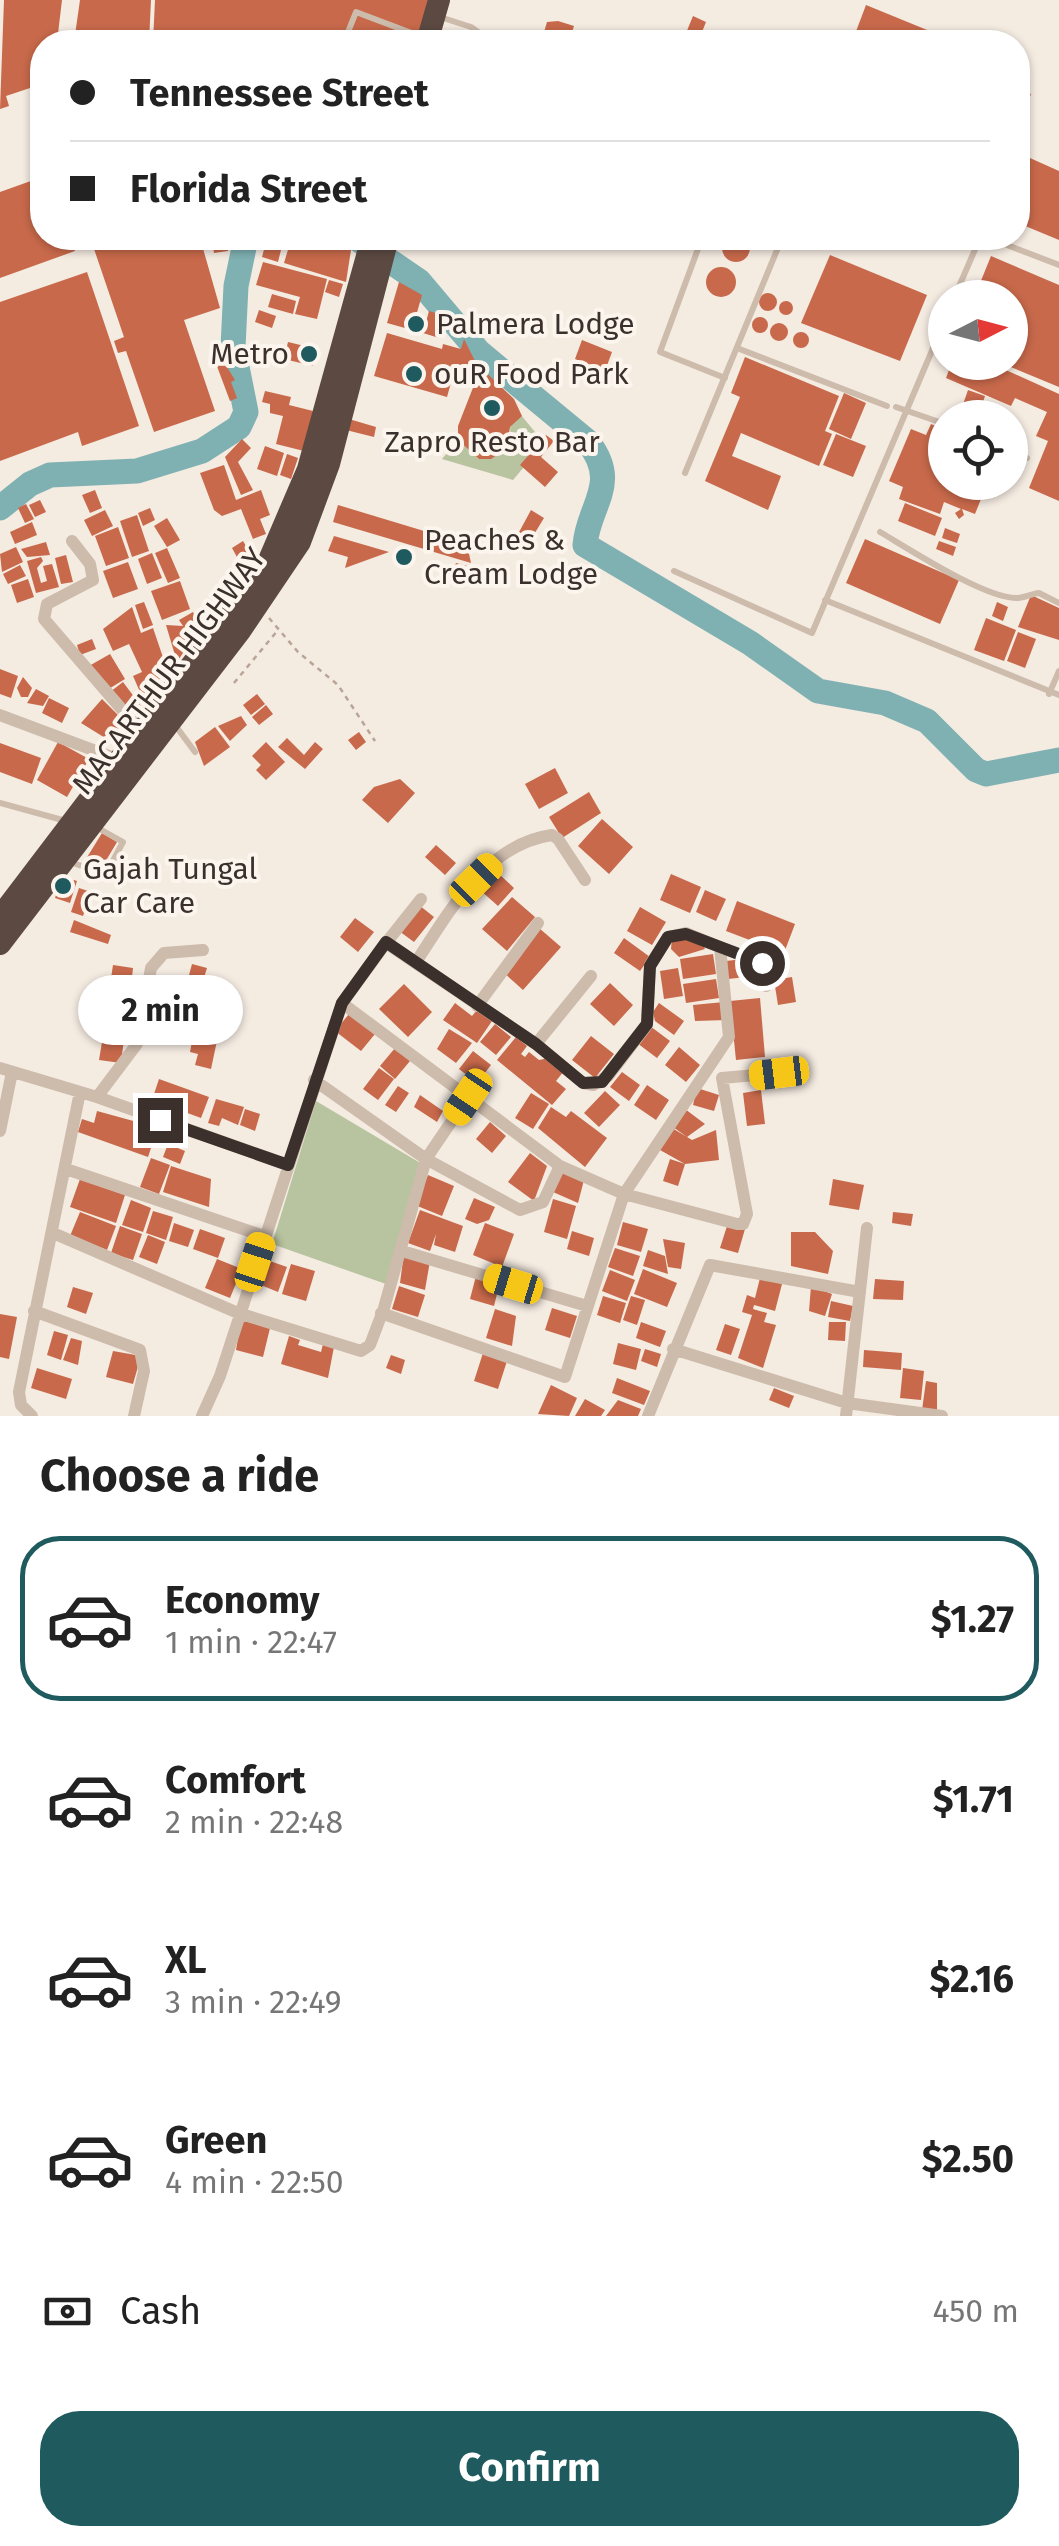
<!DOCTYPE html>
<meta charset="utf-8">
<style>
:root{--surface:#fff;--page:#f6f6f6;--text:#222;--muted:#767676;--line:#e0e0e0;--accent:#1f5a5e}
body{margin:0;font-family:"Fira Sans",sans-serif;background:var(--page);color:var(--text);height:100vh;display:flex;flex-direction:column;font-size:38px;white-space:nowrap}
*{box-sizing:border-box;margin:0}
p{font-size:32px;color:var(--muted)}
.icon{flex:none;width:55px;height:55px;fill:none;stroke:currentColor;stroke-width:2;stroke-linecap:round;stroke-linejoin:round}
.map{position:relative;height:1416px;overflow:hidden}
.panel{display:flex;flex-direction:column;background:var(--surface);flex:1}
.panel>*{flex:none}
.top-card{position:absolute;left:30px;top:30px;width:1000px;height:220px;border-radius:40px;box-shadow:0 2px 8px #0004;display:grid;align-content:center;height:220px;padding:0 40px;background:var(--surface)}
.needle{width:65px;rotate:84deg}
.tools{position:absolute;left:928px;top:280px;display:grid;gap:20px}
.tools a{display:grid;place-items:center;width:100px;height:100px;border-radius:50%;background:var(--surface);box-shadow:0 2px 8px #0004;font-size:50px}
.end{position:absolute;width:45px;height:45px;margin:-22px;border:12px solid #3b302b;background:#fff;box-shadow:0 0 0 5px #fff}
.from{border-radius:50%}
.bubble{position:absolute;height:70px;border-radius:35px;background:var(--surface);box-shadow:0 2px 8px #0004;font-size:32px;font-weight:700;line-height:70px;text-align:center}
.car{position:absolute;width:30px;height:60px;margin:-30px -15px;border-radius:12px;box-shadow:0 0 8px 2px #0007;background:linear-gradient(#f5c518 24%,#345 0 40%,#f5c518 0 76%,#345 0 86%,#f5c518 0)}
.top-card b{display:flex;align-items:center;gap:35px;height:95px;font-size:38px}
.top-card b+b{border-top:2px solid var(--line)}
.top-card i{width:25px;height:25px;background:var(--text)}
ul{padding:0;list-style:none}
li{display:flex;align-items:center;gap:30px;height:165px;margin:0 20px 15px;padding:0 20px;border:5px solid transparent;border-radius:40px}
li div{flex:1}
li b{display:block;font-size:38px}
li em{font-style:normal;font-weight:700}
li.current{border-color:var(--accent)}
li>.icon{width:90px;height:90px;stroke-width:1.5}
h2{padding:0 40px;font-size:45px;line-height:120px}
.pay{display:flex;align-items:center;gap:25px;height:110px;padding:0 40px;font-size:38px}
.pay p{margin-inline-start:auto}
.primary-button{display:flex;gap:20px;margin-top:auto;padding:20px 40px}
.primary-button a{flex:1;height:115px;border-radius:40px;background:var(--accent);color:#fff;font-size:40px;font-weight:700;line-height:115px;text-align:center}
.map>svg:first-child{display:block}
</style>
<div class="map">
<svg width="1059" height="1416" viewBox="0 0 1059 1416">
<rect width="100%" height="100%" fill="#f4ebe1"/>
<path fill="#b8c4a0" d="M521,415L544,443L513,480L442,459L458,440L479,459L501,455L511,440L510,427Z
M316,1101L422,1164L386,1284L272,1244Z"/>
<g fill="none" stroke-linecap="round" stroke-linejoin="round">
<path stroke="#7fb0b2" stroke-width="25" d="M356,238L419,281L479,352L588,442C621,484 588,505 585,545L750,643L818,691L885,703L927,721L976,770L986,774L1059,760
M0,508L30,484L50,475L137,471L202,451L239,427L246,412L233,347L236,286L246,238"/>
</g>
<path fill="#c8694b" d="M4,0H62L57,42H42V84L6,96L9,106L0,109Z
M80,0H151L149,42H74Z
M155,0H428L417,42H153Z
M866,5L932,32L927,42H852Z
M693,16L706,22L698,42L684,38Z
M558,21L574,26L569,42H541L547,22Z
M1018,87L1031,94L1018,127Z
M1021,154L1059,171V240L1018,223Z
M42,177V238H70L75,251L0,278V192Z
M722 248a14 14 0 1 1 28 0a14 14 0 1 1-28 0Z
M107,238H200L220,308L184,320L215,411L154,432L126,351L118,353L114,341L124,337L92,243Z
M230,238L228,251L214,253L212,240Z
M267,238L283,242L278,262L262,257Z
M318,239L351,250L346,282L284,263L290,243L314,250Z
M830,255L927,295L900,361L801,323Z
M991,256L1059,285V387L1001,363L1010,362V298H974Z
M263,262L327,279L317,319L295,314L300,297L256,285Z
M706 282a15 15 0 1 1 30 0a15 15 0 1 1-30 0Z
M87,272L139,426L82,446L78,432L0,461V302Z
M329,280L343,284L339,297L325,292Z
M399,282L422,295L412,330L387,323Z
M759 302a9 9 0 1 1 18 0a9 9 0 1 1-18 0Z
M272,294L296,301L293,314L268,307Z
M779 308a7 7 0 1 1 14 0a7 7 0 1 1-14 0Z
M259,310L276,316L272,328L255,322Z
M429,311L446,316L439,338L423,333Z
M752 325a8 8 0 1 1 16 0a8 8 0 1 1-16 0Z
M770 332a9 9 0 1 1 18 0a9 9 0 1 1-18 0Z
M793 340a8 8 0 1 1 16 0a8 8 0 1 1-16 0Z
M387,333L442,349L443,344L461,349L464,339L476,363L514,399L522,416L510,427L507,448L491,459H479L458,440V426L476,380L468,371L455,368L447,397L374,376Z
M582,340L612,352L605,371L575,359Z
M288,342L317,349L313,366L284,359Z
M217,351L235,380L231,382L237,398L230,401L212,353Z
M745,357L839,396L825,431L832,434L819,466L741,433L732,456L781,476L768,510L705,481L740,397L731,393Z
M952,362H988L1059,394V501L1029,488L1048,441L1036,436L1047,412L1015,398L1011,406L946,378Z
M968,390L985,396L978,418L959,416Z
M265,391L291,397L289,405L313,411L304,451L276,444L283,416L270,413V404L262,402Z
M844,393L866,403L851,439L829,429Z
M349,419L376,427L374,437L346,430Z
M931,424L945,430V482H962L973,489L971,495L981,499L975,514L962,509L964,515L959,519L955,513L961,509L944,502L940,514L899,499L903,487L889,481L911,429L926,435Z
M836,434L866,446L853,477L823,465Z
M546,435L554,441L541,457L558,472L545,487L520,465Z
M242,439L251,448L238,462L253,490L241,495L225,457Z
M265,446L284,453L277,476L257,469Z
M287,454L298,458L291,479L280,475Z
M224,465L236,500L261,490L270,515L260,519L266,534L253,539L241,509L222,516L214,510L200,473Z
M95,490L102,508L90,513L82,495Z
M40,500L46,512L35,517L29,505Z
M905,503L942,518L935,536L898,521Z
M26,504L34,519L25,523L18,508Z
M338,505L467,544L471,563L333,522Z
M150,508L155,520L143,526L138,513Z
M105,510L113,526L92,536L84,520Z
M531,510L544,518L530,541L518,534Z
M137,515L149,551L132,557L120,521Z
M167,518L180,540L167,547L154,526Z
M32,522L37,535L15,544L10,532Z
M118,527L129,558L106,566L95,536Z
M945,528L960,534L957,543L942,538Z
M334,536L389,552L345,568L348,557L328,551Z
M865,539L959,580L940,624L846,583Z
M243,541L255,561L243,568L232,548Z
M939,541L956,547L953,556L936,549Z
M46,542L50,555L27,557L21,549Z
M16,547L23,562L2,572L0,554Z
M167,548L180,578L168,583L155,553Z
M152,553L162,578L147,584L138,559Z
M66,555L73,582L61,584L55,558Z
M41,557L43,561L37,568L41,583L47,581L43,566L52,564L59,587L36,593L27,561Z
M128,562L138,589L113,598L103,571Z
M456,563L471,567L474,580L450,581Z
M20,565L26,576L8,584L3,574Z
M28,579L34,597L17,603L11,585Z
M180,581L190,609L162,620L151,591Z
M1031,595L1059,608V640L1018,627Z
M144,602L153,625L143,629L135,605Z
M997,602L1008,607L1003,621L992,616Z
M132,607L141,633L153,628L167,669L144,701L133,676L142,672L129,644L113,651L103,629Z
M193,612L205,634L191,641L177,662L166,625L183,626L179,620Z
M986,618L1016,630L1004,661L974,650Z
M1018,632L1036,639L1025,668L1007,661Z
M92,639L96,649L80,655L77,645Z
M110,654L125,679L107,690L89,666Z
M0,669L18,676L11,698L0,694Z
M23,677L32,688L28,697H21L17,688Z
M123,682L141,706L128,716L110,692Z
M36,689L49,696L43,706L27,703Z
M257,694L265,704L251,715L243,705Z
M49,698L69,708L62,723L42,713Z
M102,699L128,725L115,744L81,723Z
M266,705L273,714L259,725L252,717Z
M241,716L247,725L230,741L218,726Z
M215,727L230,747L204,766L195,742Z
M359,732L366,742L356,750L348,740Z
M287,738L304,755L315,742L323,749L305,769L278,747Z
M58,742L89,759L67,797L37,780Z
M266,742L285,762L266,780L256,770L261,765L252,756Z
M0,743L41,758L32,784L0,772Z
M555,768L568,793L539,809L525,784Z
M400,779L415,793L388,823L362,800L374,787Z
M589,792L601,813L562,838L549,817Z
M602,819L633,847L609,874L578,846Z
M102,833L117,842L101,869L86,859Z
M436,845L456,863L445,875L425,857Z
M497,872L514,888L498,906L480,890Z
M671,874L701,887L690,913L660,900Z
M62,876L77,881L70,903L55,898Z
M79,888L91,892L83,916L71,912Z
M705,890L726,899L716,921L696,912Z
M512,897L535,917L507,951L482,929Z
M737,901L795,924L784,953L726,931Z
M419,905L434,917L414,942L399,931Z
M640,907L666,922L652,945L627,931Z
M355,918L374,932L358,952L340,937Z
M74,920L111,935L108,944L70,932Z
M539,928L561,947L523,990L502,971Z
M679,934L702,943L705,949L679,957L671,949L672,937Z
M624,938L650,957L640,971L614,953Z
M713,954L716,974L683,979L680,959Z
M752,958L755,976L728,979L726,961Z
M192,964L207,968L199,994L185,990Z
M113,965L133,968L131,987L110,985Z
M678,968L683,996L664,999L660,971Z
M792,977L796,1002L778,1005L774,980Z
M716,979L719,998L686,1003L683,984Z
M610,983L633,1005L614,1026L590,1004Z
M404,984L432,1012L408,1037L379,1009Z
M166,995L189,1003L179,1031L156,1022Z
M760,998L765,1057L736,1060L730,1001Z
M724,1002L727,1020L695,1021L693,1005Z
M455,1003L472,1016L477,1010L492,1021L477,1043L443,1020Z
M659,1003L684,1021L674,1035L655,1021L653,1012Z
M349,1014L375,1034L361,1051L335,1031Z
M495,1024L511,1037L496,1055L480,1042Z
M650,1026L670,1041L657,1058L637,1043Z
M449,1029L472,1043L456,1063L437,1049Z
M194,1031L218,1036L211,1069L195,1065L198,1054L190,1052Z
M103,1036L124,1039L121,1063L99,1060Z
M591,1036L614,1054L595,1078L572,1060Z
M516,1037L527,1046L521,1054L525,1057L529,1052L539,1060L549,1058L564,1071L556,1081L566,1089L552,1105L497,1060Z
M679,1047L700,1065L686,1082L665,1065Z
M395,1048L410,1061L395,1079L380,1066Z
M473,1051L491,1065L477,1083L459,1069Z
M379,1068L394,1079L378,1100L363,1089Z
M622,1072L640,1085L629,1101L610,1087Z
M159,1079L209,1097L201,1118L152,1100Z
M647,1085L669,1100L656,1120L634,1105Z
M398,1086L409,1093L396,1112L385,1105Z
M697,1088L719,1095L714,1111L693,1105Z
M761,1090L765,1124L747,1126L743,1093Z
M605,1091L620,1105L599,1127L584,1113Z
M531,1093L549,1104L533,1129L515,1118Z
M420,1095L443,1111L437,1122L414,1107Z
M216,1099L244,1107L238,1125L222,1118L219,1126L208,1123Z
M551,1107L566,1117L571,1111L607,1138L585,1167L538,1128Z
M245,1109L260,1114L255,1131L240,1125Z
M685,1109L705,1124L687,1137L673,1127Z
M97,1111L148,1125L146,1130L156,1133L148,1157L78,1132L82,1119L94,1123Z
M490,1122L506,1136L492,1153L476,1139Z
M672,1128L692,1140L716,1130L719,1160L685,1164L660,1150Z
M168,1144L185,1151L180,1164L163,1157Z
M530,1153L547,1166L534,1201L508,1182Z
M151,1158L170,1165L159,1194L140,1187Z
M670,1159L685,1164L678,1186L663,1181Z
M171,1166L211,1179L209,1207L163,1192Z
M562,1170L584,1180L578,1203L553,1192Z
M428,1175L454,1186L442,1216L415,1205Z
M80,1179L125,1195L116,1223L70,1207Z
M833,1179L864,1185L859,1210L829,1205Z
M474,1198L495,1207L489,1220L477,1224L465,1219Z
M553,1199L576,1206L567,1239L544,1232Z
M131,1200L151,1208L143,1232L122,1225Z
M420,1210L463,1226L455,1252L434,1245L436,1234L430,1251L408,1243Z
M153,1211L173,1217L166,1240L146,1233Z
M80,1212L116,1226L107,1250L70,1236Z
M893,1212L913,1214L911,1226L892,1223Z
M623,1222L648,1229L641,1252L617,1245Z
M174,1223L194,1230L188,1247L169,1241Z
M485,1223L514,1234L502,1267L473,1255Z
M728,1223L745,1229L738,1253L720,1248Z
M120,1226L142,1234L133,1260L111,1253Z
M200,1229L225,1238L218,1258L193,1249Z
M572,1231L594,1238L589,1256L567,1249Z
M791,1232H815L833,1251L828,1274L791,1266Z
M148,1235L165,1242L157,1264L139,1257Z
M663,1239L685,1243L681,1269L668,1267Z
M615,1248L640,1256L633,1276L608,1267Z
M648,1250L665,1256L668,1274L643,1266Z
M404,1253L430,1261L425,1290L400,1283Z
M217,1259L242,1269L230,1298L205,1288Z
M264,1259L287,1267L278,1292L256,1283Z
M291,1264L315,1271L306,1301L282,1294Z
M643,1269L677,1283L667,1307L634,1294Z
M610,1270L635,1280L627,1301L602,1291Z
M476,1276L500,1282L494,1306L470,1299Z
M760,1278L782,1284L775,1311L754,1305L753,1309L767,1313L764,1322L776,1325L763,1368L738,1358L752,1315L742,1312L747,1295L755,1298Z
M875,1279L904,1281L903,1300L873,1299Z
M399,1286L425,1295L418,1317L392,1309Z
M811,1286L832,1294L825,1316L809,1311Z
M73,1287L93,1293L86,1314L67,1307Z
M603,1296L626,1303L620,1323L597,1315Z
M631,1296L645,1300L637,1325L623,1320Z
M831,1301L853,1306L850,1321L828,1317Z
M552,1308L577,1316L570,1338L545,1330Z
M495,1309L516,1316L512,1346L486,1338Z
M0,1314L17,1317L9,1359L0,1357Z
M241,1320L270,1328L263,1357L236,1350Z
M641,1322L666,1331L660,1347L636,1338Z
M829,1322H846L845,1341L828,1340Z
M725,1324L740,1329L731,1355L716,1350Z
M54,1331L68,1335L61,1360L47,1355Z
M289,1336L300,1340L298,1345L321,1352L323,1344L334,1347L328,1378L281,1364Z
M71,1338L82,1341L78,1365L63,1360Z
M618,1343L641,1349L636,1370L613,1364Z
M645,1349L661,1354L657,1367L641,1361Z
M864,1350L902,1353L901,1370L863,1367Z
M113,1351L141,1356L133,1384L106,1377Z
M483,1353L507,1361L498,1389L474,1381Z
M391,1355L405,1360L401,1374L386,1368Z
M37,1368L72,1379L66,1399L31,1388Z
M903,1368L924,1371L921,1400L900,1398Z
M617,1378L650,1391L644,1405L612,1393Z
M926,1381L937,1383V1412L922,1410Z
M551,1385L577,1398L569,1416L538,1414Z
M774,1388L794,1396L789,1408L769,1400Z
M585,1399L605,1410L601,1416H575Z
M618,1400L641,1409L638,1416H606Z"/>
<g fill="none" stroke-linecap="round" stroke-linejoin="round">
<path stroke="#b9a596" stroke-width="2.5" stroke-dasharray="5 5" stroke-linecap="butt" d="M269,618L298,652L338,685L375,741
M234,683L278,630"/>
<path stroke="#cdbbac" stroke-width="6" d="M440,17L471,27L492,42
M344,42L356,12L422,37
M401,42L405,31
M702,238L660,352L725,378
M989,238L1059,265
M954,298L980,238
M737,348L887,406
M896,407L945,424
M1010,451L1027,458
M685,473L782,238
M880,532C909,549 984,598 1016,598C1023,598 1031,594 1039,593L1059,603
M674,571L812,633L945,320
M825,600L1059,695
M1049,694L1059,671
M175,725L195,752
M0,803L66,821
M70,862L102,873L108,870L123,842L98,828"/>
<path stroke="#cdbbac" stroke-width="12" d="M72,541L90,564L93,580L47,604L44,619L143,734
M0,715L120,760
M386,943L421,899
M720,947L762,963L766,986
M416,962C449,912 486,844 552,835L558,839L585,880
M342,1003L560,1166L624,1194L737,1224H743L747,1214L722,1078L779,1073
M477,1006L538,923
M536,1044L591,976
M0,1068L97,1097L288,1165
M314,1080L426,1159L520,1210L543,1202L560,1166
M97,1097L137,1044L151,968L164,953L203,950
M0,1131L12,1072
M66,1169L264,1236
M53,1233L238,1313L361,1351L370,1345L384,1308L426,1159L468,1097
M402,1251L587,1306
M34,1311L140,1350L144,1371L134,1416
M673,1349L847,1403L942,1416
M32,1416L21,1405L19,1392L80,1092
M202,1416L220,1376L342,1003L386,943L536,1044L583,1083L593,1085L608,1076L647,1025L650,965L668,937L686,933L720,947L729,1037L624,1194L565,1377L381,1313
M648,1416L710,1265L860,1292
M846,1416L867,1228"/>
<path stroke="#5c4a42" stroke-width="22" d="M427,42L439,0
M0,917L266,567L308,469L372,238
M0,944L240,631L300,542L329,464L388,238"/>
</g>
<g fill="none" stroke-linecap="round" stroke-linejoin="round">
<path stroke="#3b302b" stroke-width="12" d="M160,1120L288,1165L342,1003L386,942L536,1044L583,1083L602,1082L647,1024L650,966L668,937L686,934L762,963"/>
</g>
<g fill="#1f5a5e" stroke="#fbf5ee" stroke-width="4">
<circle cx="416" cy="324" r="10"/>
<circle cx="309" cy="354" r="10"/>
<circle cx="414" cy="374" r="10"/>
<circle cx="492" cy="408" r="10"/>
<circle cx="404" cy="557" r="10"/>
<circle cx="63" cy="886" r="10"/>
</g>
<g text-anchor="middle" stroke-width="8" stroke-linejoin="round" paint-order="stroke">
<g font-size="30" fill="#3b302b" stroke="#fbf5ee" text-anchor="start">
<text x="436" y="334">Palmera Lodge</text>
<text x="289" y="364" text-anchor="end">Metro</text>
<text x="434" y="384">ouR Food Park</text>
<text x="492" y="452" text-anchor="middle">Zapro Resto Bar</text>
<text x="424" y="550">Peaches &amp;<tspan x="424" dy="34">Cream Lodge</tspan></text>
<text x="83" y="879">Gajah Tungal<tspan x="83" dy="34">Car Care</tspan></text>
</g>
<g font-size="30" fill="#3b302b" stroke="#fbf5ee">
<text transform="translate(169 671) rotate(-53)" y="10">MACARTHUR HIGHWAY</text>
</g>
</g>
</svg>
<div class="tools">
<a><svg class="needle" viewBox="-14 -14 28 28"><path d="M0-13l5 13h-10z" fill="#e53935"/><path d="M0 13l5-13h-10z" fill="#767676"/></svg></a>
<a><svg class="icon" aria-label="locate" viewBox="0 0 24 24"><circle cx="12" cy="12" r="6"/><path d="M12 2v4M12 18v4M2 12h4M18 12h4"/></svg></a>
</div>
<i class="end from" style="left:762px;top:963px"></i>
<i class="end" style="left:160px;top:1120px"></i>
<div class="bubble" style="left:78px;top:975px;width:165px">2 min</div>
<i class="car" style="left:476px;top:880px;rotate:45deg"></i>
<i class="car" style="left:779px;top:1073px;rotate:263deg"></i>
<i class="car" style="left:468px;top:1097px;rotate:214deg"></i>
<i class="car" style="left:255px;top:1262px;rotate:18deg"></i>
<i class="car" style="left:513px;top:1284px;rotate:287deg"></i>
<div class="top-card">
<b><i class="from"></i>Tennessee Street</b>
<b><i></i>Florida Street</b>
</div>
</div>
<section class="panel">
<h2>Choose a ride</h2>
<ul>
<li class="current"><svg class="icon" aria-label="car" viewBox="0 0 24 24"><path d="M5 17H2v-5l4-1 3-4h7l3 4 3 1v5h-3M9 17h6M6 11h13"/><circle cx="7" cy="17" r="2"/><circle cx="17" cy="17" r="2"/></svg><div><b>Economy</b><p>1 min · 22:47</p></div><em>$1.27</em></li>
<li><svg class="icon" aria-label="car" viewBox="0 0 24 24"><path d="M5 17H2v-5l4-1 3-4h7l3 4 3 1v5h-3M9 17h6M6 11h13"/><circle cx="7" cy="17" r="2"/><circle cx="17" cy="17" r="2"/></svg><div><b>Comfort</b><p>2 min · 22:48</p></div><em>$1.71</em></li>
<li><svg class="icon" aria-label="car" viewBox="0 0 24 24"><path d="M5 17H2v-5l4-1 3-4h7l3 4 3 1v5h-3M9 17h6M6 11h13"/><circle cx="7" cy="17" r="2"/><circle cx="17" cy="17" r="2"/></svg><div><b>XL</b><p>3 min · 22:49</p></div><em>$2.16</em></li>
<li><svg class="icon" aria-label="car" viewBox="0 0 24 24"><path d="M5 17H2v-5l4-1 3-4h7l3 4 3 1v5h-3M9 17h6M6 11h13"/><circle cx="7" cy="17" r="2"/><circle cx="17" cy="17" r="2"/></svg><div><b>Green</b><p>4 min · 22:50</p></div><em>$2.50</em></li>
</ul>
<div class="pay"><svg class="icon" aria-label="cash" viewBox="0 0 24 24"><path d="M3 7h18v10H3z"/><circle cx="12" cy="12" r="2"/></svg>Cash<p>450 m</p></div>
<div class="primary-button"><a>Confirm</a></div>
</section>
